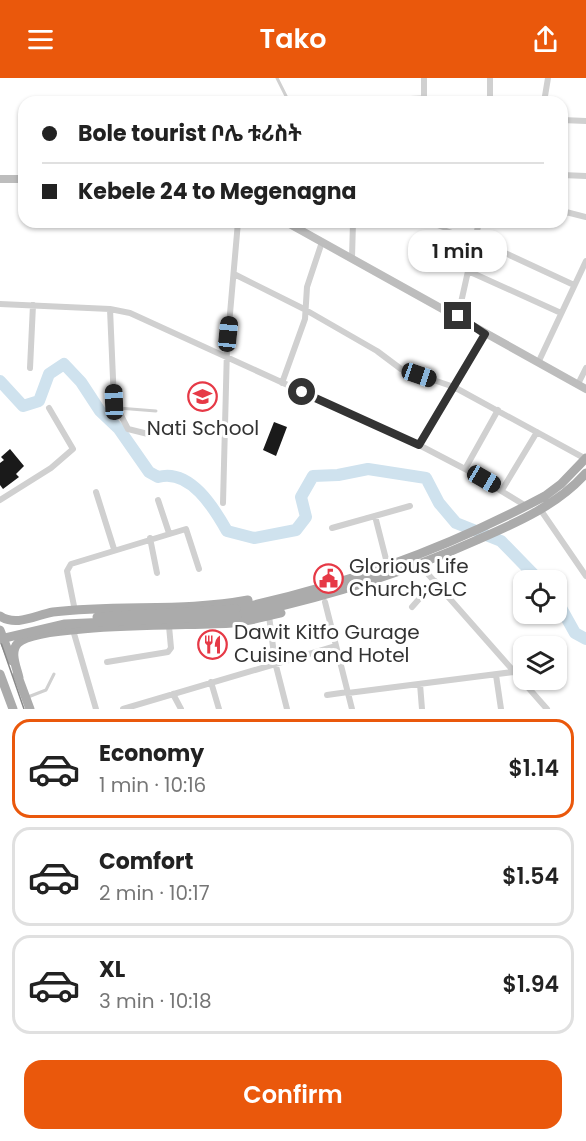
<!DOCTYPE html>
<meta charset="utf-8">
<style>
:root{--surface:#fff;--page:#f2f2f2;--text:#222;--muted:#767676;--line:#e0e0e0;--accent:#ea580c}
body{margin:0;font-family:Poppins,"Noto Sans Ethiopic",sans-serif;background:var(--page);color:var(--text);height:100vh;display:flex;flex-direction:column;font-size:22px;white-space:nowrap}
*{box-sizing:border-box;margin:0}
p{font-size:20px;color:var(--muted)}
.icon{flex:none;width:33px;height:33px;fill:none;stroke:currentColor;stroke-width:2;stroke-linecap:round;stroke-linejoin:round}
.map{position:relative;height:631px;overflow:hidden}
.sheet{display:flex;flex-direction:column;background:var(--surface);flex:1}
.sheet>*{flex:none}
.guide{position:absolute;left:18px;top:18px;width:550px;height:132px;border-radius:18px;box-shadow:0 2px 4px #0004;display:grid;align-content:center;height:132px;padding:0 24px;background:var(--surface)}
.buttons{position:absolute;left:513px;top:492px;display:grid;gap:12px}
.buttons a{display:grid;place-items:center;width:54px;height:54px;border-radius:12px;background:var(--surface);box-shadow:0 2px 4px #0004;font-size:30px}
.end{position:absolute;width:27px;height:27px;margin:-14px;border:8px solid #333;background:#fff;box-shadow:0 0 0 3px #fff}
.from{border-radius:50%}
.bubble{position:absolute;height:42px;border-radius:18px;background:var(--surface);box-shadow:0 2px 4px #0004;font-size:20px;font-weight:600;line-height:42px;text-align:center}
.car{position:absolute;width:18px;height:36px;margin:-18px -9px;border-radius:8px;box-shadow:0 0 4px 2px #0007;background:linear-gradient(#222 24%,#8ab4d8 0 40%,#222 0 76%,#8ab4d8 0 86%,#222 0)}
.guide b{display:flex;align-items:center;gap:21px;height:57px;font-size:22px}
.guide b+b{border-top:2px solid var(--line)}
.guide i{width:15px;height:15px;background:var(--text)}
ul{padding:10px 0 0;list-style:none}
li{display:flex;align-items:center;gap:18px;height:99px;margin:0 12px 9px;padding:0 12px;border:3px solid var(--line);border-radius:18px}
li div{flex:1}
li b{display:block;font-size:22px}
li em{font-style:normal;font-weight:600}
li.on{border-color:var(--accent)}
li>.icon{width:54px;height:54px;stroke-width:1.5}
.action{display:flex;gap:12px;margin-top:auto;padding:12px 24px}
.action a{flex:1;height:69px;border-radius:18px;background:var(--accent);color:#fff;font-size:24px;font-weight:600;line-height:69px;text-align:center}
header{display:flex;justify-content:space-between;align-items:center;height:78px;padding:0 24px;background:var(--accent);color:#fff;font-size:27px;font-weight:600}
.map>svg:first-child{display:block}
</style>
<header><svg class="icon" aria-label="menu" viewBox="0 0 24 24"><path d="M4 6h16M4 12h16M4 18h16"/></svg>Tako<svg class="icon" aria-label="share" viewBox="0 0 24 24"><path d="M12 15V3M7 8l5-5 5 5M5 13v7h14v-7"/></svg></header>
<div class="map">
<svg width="586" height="631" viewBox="0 0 586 631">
<rect width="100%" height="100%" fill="#fff"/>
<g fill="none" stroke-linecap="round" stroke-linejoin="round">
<path stroke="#cfe2ee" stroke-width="12" d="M0,303L23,328L39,323L49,296L64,286L81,304L100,333L119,351L149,394L158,399C190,390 214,430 227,453L254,460L296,452L306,439L301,419L313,398L338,397L368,391L426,400L439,425L456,445L501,463L539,502
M556,521L575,555L586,561"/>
</g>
<path fill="#1a1a1a" d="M274,344L287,349L276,378L263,372Z
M10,371L24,388L16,396L19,399L3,411L0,407V385L4,382L1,379Z"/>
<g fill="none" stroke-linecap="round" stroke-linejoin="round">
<path stroke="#d0d0d0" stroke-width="3" d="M277,0L289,24
M375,21L422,19
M134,24L175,21L191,24
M425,144L473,161
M118,330L156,333
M28,619L46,612L54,596"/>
<path stroke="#d0d0d0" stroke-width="6" d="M490,0V24
M424,24V0
M544,24L548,0
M562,42L586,43
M562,97L586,98
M562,133L586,139
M475,161L574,207
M352,180L353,144
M468,193L561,235
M234,196L304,231L377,273L401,291L454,309L485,256
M0,226L110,231L130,235L419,367L465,391L526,428
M110,231L114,324L128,351L148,356
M458,238L479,144
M538,285L586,183
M30,290L33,227
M282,305L305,241L307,209L322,164
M578,306L586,290
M419,367L454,309L586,381
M465,391L498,332
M502,412L537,354
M96,414L114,471
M0,422L51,390L73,371L49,330
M158,422L169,455
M223,425L227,270L238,144
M540,431L586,498
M375,438L388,489
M332,450L410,428
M150,460L157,495
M420,487L547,631
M325,524L352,631
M412,529L435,503
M75,533L67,493L71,486L186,451L199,491
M269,538L275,584L287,631
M73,552L96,631
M107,584L168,574L171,570L169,548
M496,597L501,631
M211,604L219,631
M420,606L422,631
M348,615L513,594
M173,616L181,631
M327,617L348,614
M123,631L336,568"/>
<path stroke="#bdbdbd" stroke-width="8" d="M0,101H24
M286,144L586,311"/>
<path stroke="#ababab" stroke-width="9" d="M236,531C343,508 448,470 545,418L561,406L586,380
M0,538C16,549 36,537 53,534C118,526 184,534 248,522
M237,538C320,521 399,497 477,462C516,445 558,427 586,395
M0,552L12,583
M0,596L13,631
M17,596L30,631
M19,600C17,590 9,574 18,565C38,545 195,548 232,545C248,543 265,539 281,535"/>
<path stroke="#888" stroke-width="1.5" d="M0,562L24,631"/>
<path stroke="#ababab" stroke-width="9" d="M97,539L236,531
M0,561L65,546L237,538"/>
</g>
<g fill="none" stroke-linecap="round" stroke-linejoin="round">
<path stroke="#333" stroke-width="8" d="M302,314L419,367L485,256L458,238"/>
</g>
<defs>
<symbol id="school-ring" viewBox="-11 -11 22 22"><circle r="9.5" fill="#fff" stroke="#e63946" stroke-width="1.5"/><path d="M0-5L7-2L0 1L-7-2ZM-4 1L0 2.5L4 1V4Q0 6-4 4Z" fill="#e63946"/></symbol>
<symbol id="civic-ring" viewBox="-11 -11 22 22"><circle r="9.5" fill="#fff" stroke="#e63946" stroke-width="1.5"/><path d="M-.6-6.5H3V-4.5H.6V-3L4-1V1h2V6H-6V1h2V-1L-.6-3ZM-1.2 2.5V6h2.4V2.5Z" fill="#e63946"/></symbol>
<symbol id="restaurant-ring" viewBox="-11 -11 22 22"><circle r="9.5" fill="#fff" stroke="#e63946" stroke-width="1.5"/><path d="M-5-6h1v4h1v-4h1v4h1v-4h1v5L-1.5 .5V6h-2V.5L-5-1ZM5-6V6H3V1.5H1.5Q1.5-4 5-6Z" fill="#e63946"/></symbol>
</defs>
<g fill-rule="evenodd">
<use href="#school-ring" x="186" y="302" width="33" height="33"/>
<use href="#civic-ring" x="312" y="484" width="33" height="33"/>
<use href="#restaurant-ring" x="196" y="550" width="33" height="33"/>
</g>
<g text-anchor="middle" stroke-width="6" stroke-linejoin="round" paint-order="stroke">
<g font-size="20" fill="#333" stroke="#fff" text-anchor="start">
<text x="203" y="357" text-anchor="middle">Nati School</text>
<text x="349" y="495">Glorious Life<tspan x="349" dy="23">Church;GLC</tspan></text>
<text x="234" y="561">Dawit Kitfo Gurage<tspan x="234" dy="23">Cuisine and Hotel</tspan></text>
</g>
</g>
</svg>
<div class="buttons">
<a><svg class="icon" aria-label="locate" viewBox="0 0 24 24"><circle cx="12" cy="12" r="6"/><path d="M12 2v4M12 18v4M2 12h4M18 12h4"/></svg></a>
<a><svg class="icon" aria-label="layers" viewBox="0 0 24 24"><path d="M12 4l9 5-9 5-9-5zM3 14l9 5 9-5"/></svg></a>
</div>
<i class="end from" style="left:302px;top:314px"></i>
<i class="end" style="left:458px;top:238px"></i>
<div class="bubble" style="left:408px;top:152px;width:99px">1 min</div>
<i class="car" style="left:228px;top:256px;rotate:6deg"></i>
<i class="car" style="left:419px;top:297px;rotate:109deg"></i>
<i class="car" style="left:114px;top:324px;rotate:358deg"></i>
<i class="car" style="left:484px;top:401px;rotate:120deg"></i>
<div class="guide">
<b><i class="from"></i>Bole tourist ቦሌ ቱሪስት</b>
<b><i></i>Kebele 24 to Megenagna</b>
</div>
</div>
<section class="sheet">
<ul>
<li class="on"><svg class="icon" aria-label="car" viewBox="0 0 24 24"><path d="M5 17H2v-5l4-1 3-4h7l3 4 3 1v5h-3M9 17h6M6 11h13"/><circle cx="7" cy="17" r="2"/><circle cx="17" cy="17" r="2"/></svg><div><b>Economy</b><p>1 min · 10:16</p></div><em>$1.14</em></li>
<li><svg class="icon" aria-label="car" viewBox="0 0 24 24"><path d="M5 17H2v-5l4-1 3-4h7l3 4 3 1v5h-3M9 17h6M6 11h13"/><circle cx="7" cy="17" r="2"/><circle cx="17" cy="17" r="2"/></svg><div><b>Comfort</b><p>2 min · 10:17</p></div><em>$1.54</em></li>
<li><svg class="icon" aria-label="car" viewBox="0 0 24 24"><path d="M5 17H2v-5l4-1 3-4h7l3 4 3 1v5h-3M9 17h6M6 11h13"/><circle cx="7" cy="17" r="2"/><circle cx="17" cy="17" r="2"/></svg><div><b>XL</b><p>3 min · 10:18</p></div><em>$1.94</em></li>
</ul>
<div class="action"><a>Confirm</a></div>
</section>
